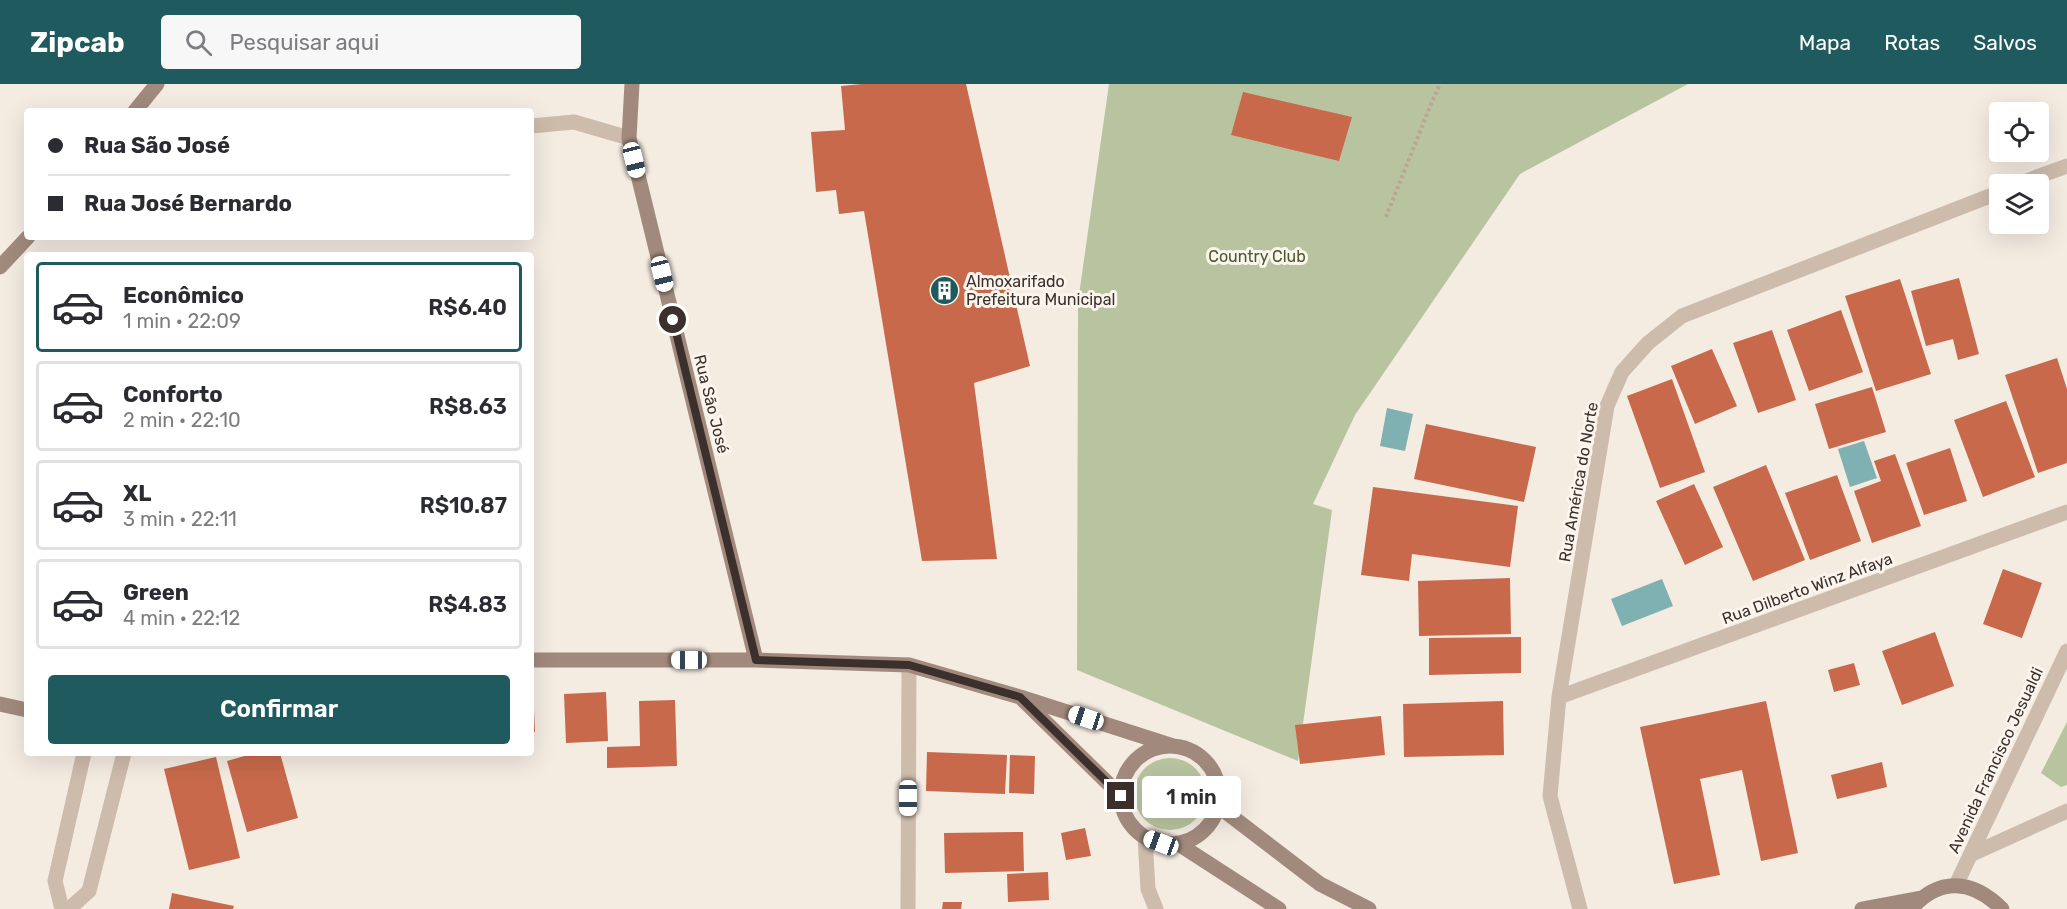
<!DOCTYPE html>
<html lang="pt">
<meta charset="utf-8">
<style>
:root{--surface:#fff;--page:#f7f7f7;--text:#2b2b33;--muted:#7c7c81;--line:#e1e1e2;--accent:#1f5a5e}
body{margin:0;font-family:Rubik,sans-serif;background:var(--page);color:var(--text);height:100vh;display:flex;flex-direction:column;font-size:22px;white-space:nowrap}
*{box-sizing:border-box;margin:0}
p{font-size:20px;color:var(--muted)}
.icon{flex:none;width:33px;height:33px;fill:none;stroke:currentColor;stroke-width:2;stroke-linecap:round;stroke-linejoin:round}
.map{position:relative;flex:1;overflow:hidden}
.sheet{position:absolute;left:24px;top:168px;width:510px;height:504px;display:flex;flex-direction:column;background:var(--surface);border-radius:6px;box-shadow:0 6px 24px #0002}
.sheet>*{flex:none}
.top-card{position:absolute;left:24px;top:24px;width:510px;height:132px;border-radius:6px;box-shadow:0 6px 24px #0002;display:grid;align-content:center;height:132px;padding:0 24px;background:var(--surface)}
.controls{position:absolute;left:1989px;top:18px;display:grid;gap:12px}
.controls a{display:grid;place-items:center;width:60px;height:60px;border-radius:6px;background:var(--surface);box-shadow:0 6px 24px #0002;font-size:30px}
.end{position:absolute;width:27px;height:27px;margin:-14px;border:8px solid #3b302b;background:#fff;box-shadow:0 0 0 3px #fff}
.from{border-radius:50%}
.bubble{position:absolute;height:42px;border-radius:6px;background:var(--surface);box-shadow:0 6px 24px #0002;font-size:20px;font-weight:600;line-height:42px;text-align:center}
.car{position:absolute;width:18px;height:36px;margin:-18px -9px;border-radius:8px;box-shadow:0 0 4px 2px #0007;background:linear-gradient(#fff 24%,#345 0 40%,#fff 0 76%,#345 0 86%,#fff 0)}
.top-card b{display:flex;align-items:center;gap:21px;height:57px;font-size:22px}
.top-card b+b{border-top:2px solid var(--line)}
.top-card i{width:15px;height:15px;background:var(--text)}
ul{padding:10px 0 0;list-style:none}
li{display:flex;align-items:center;gap:18px;height:90px;margin:0 12px 9px;padding:0 12px;border:3px solid var(--line);border-radius:6px}
li div{flex:1}
li b{display:block;font-size:22px}
li em{font-style:normal;font-weight:600}
li.active{border-color:var(--accent)}
li>.icon{width:54px;height:54px;stroke-width:1.5}
.primary-button{display:flex;gap:12px;margin-top:auto;padding:12px 24px}
.primary-button a{flex:1;height:69px;border-radius:6px;background:var(--accent);color:#fff;font-size:24px;font-weight:600;line-height:69px;text-align:center}
header{display:flex;align-items:center;gap:36px;box-sizing:border-box;height:84px;padding:0 30px;background:var(--accent);color:#fff}
header strong{font-size:28px}
nav{display:flex;gap:33px;margin-inline-start:auto;font-size:21px}
.search{width:420px;height:54px;background:var(--page);display:flex;align-items:center;gap:15px;box-sizing:border-box;padding:0 21px;border-radius:6px;color:var(--muted);font-size:22px}
.map>svg:first-child{display:block}
</style>
<header>
<strong>Zipcab</strong>
<div class="search"><svg class="icon" aria-label="search" viewBox="0 0 24 24"><circle cx="10" cy="10" r="6"/><path d="M15 15l6 6"/></svg>Pesquisar aqui</div>
<nav><a>Mapa</a><a>Rotas</a><a>Salvos</a></nav>
</header>
<div class="map">
<svg width="2067" height="825" viewBox="0 0 2067 825">
<rect width="100%" height="100%" fill="#f4ebe1"/>
<path fill="#b8c4a0" d="M1109,0H1688L1520,90L1355,331L1313,420L1332,426L1298,677L1077,586L1078,218Z
M2067,638V701L2061,703L2041,689Z
M1134 710a36 36 0 1 1 72 0a36 36 0 1 1-72 0Z"/>
<path fill="#7fb0b2" d="M1387,324L1413,330L1405,367L1380,362Z
M1864,357L1877,394L1850,403L1838,365Z
M1662,495L1673,522L1622,542L1611,515Z"/>
<path fill="#c8694b" d="M862,0H966L1030,282L974,299L997,475L922,477L864,127L839,130L836,106L816,108L811,48L845,46L841,2Z
M1243,8L1352,33L1339,77L1231,51Z
M1959,194L1979,270L1958,276L1953,255L1926,262L1911,207Z
M1900,195L1931,290L1876,307L1845,212Z
M1841,226L1863,288L1809,307L1787,246Z
M1772,246L1796,316L1758,329L1733,259Z
M1712,265L1737,322L1695,340L1671,282Z
M2057,274L2067,305V379L2038,389L2005,291Z
M1672,295L1705,388L1660,404L1627,312Z
M1872,303L1886,348L1829,365L1815,320Z
M2006,317L2035,393L1983,413L1954,336Z
M1426,340L1536,363L1524,418L1414,395Z
M1950,364L1967,417L1924,431L1906,379Z
M1895,370L1921,442L1872,459L1854,407L1881,397L1874,377Z
M1766,381L1805,476L1753,497L1713,403Z
M1837,391L1861,457L1810,476L1785,409Z
M1694,400L1723,463L1685,481L1656,417Z
M1373,403L1518,422L1510,483L1412,470L1409,497L1361,491Z
M2003,485L2042,499L2022,554L1983,540Z
M1510,494L1511,550L1419,552L1418,497Z
M1935,548L1954,602L1902,621L1882,567Z
M1521,553V589L1429,591V554Z
M1854,579L1860,601L1834,608L1828,586Z
M531,603H533L535,648L531,649Z
M606,608L608,657L566,659L564,610Z
M675,616L677,682L607,684V663L640,662L639,617Z
M1503,617L1504,671L1404,673L1403,620Z
M1766,617L1798,769L1761,777L1742,686L1700,695L1720,791L1674,800L1640,643Z
M1381,632L1385,671L1300,680L1295,641Z
M927,668L1007,671L1005,710L926,707Z
M255,669H280L298,734L247,748L227,677Z
M1010,671L1035,672L1034,710L1009,709Z
M216,673L240,774L189,786L164,685Z
M1882,678L1887,703L1837,715L1831,691Z
M1085,744L1091,772L1066,776L1061,749Z
M1023,748L1024,787L945,789L944,749Z
M1048,788L1049,816L1008,818L1007,790Z
M172,809L234,822L233,825H169Z
M943,818H962L961,825H942Z"/>
<g fill="none" stroke-linecap="round" stroke-linejoin="round">
<path stroke="#b9a596" stroke-width="4" stroke-dasharray="3 3" stroke-linecap="butt" d="M1386,133L1431,20L1440,0"/>
<path stroke="#cdbbac" stroke-width="15" d="M1145,753L1148,805L1156,825
M62,825L55,797L84,669
M69,825L89,807L124,669"/>
<path stroke="#cdbbac" stroke-width="15" d="M531,42L574,38L629,54
M2018,100L2067,82
M1559,613L2067,428
M1970,771L2067,727
M1956,801L2067,567
M908,825L909,581
M1580,825L1550,712L1559,613L1607,322L1622,288L1648,259L1682,232L2000,108"/>
<path stroke="#a18a7d" stroke-width="15" d="M632,0L629,54L756,576
M135,27L157,0
M0,183L28,153
M531,576H756L909,581L1020,613L1173,662
M1022,615L1121,712
M0,620L27,626
M1121 711a49 49 0 1 1 98 0a49 49 0 1 1-98 0Z
M1218,722L1320,800L1369,825
M1177,759L1279,825
M1862,825L1921,814
M1911,825C1939,793 1972,795 2002,825"/>
</g>
<g fill="none" stroke-linecap="round" stroke-linejoin="round">
<path stroke="#3b302b" stroke-width="8" d="M673,236L756,576L909,581L1020,613L1121,712"/>
</g>
<defs>
<symbol id="building-disc" viewBox="-11 -11 22 22"><circle r="9.5" fill="#1f5a5e" stroke="#fbf5ee"/><path d="M-4-6H4V6H1V3H-1V6H-4ZM-2.5-4.3h1.7v1.8h-1.7ZM.8-4.3h1.7v1.8H.8ZM-2.5-1h1.7V.8h-1.7ZM.8-1h1.7V.8H.8Z" fill="#fff"/></symbol>
</defs>
<g fill-rule="evenodd">
<use href="#building-disc" x="928" y="190" width="33" height="33"/>
</g>
<g text-anchor="middle" stroke-width="6" stroke-linejoin="round" paint-order="stroke">
<g font-size="16" fill="#4a5a2e" stroke="#fbf5ee">
<text x="1257" y="178">Country Club</text>
</g>
<g font-size="16" fill="#3b302b" stroke="#fbf5ee" text-anchor="start">
<text x="966" y="203">Almoxarifado<tspan x="966" dy="18">Prefeitura Municipal</tspan></text>
</g>
<g font-size="16" fill="#3b302b" stroke="#fbf5ee">
<text transform="translate(712 320) rotate(76)" y="6">Rua São José</text>
<text transform="translate(1578 398) rotate(-80)" y="6">Rua América do Norte</text>
<text transform="translate(1807 504) rotate(-20)" y="6">Rua Dilberto Winz Alfaya</text>
<text transform="translate(1995 676) rotate(-65)" y="6">Avenida Francisco Jesualdi</text>
</g>
</g>
</svg>
<div class="controls">
<a><svg class="icon" aria-label="locate" viewBox="0 0 24 24"><circle cx="12" cy="12" r="6"/><path d="M12 2v4M12 18v4M2 12h4M18 12h4"/></svg></a>
<a><svg class="icon" aria-label="layers" viewBox="0 0 24 24"><path d="M12 4l9 5-9 5-9-5zM3 14l9 5 9-5"/></svg></a>
</div>
<i class="end from" style="left:673px;top:236px"></i>
<i class="end" style="left:1121px;top:712px"></i>
<div class="bubble" style="left:1142px;top:692px;width:99px">1 min</div>
<i class="car" style="left:634px;top:76px;rotate:166deg"></i>
<i class="car" style="left:662px;top:190px;rotate:166deg"></i>
<i class="car" style="left:689px;top:576px;rotate:270deg"></i>
<i class="car" style="left:1086px;top:634px;rotate:288deg"></i>
<i class="car" style="left:908px;top:714px;rotate:180deg"></i>
<i class="car" style="left:1161px;top:759px;rotate:290deg"></i>
<div class="top-card">
<b><i class="from"></i>Rua São José</b>
<b><i></i>Rua José Bernardo</b>
</div>
<section class="sheet">
<ul>
<li class="active"><svg class="icon" aria-label="car" viewBox="0 0 24 24"><path d="M5 17H2v-5l4-1 3-4h7l3 4 3 1v5h-3M9 17h6M6 11h13"/><circle cx="7" cy="17" r="2"/><circle cx="17" cy="17" r="2"/></svg><div><b>Econômico</b><p>1 min · 22:09</p></div><em>R$6.40</em></li>
<li><svg class="icon" aria-label="car" viewBox="0 0 24 24"><path d="M5 17H2v-5l4-1 3-4h7l3 4 3 1v5h-3M9 17h6M6 11h13"/><circle cx="7" cy="17" r="2"/><circle cx="17" cy="17" r="2"/></svg><div><b>Conforto</b><p>2 min · 22:10</p></div><em>R$8.63</em></li>
<li><svg class="icon" aria-label="car" viewBox="0 0 24 24"><path d="M5 17H2v-5l4-1 3-4h7l3 4 3 1v5h-3M9 17h6M6 11h13"/><circle cx="7" cy="17" r="2"/><circle cx="17" cy="17" r="2"/></svg><div><b>XL</b><p>3 min · 22:11</p></div><em>R$10.87</em></li>
<li><svg class="icon" aria-label="car" viewBox="0 0 24 24"><path d="M5 17H2v-5l4-1 3-4h7l3 4 3 1v5h-3M9 17h6M6 11h13"/><circle cx="7" cy="17" r="2"/><circle cx="17" cy="17" r="2"/></svg><div><b>Green</b><p>4 min · 22:12</p></div><em>R$4.83</em></li>
</ul>
<div class="primary-button"><a>Confirmar</a></div>
</section>
</div>
